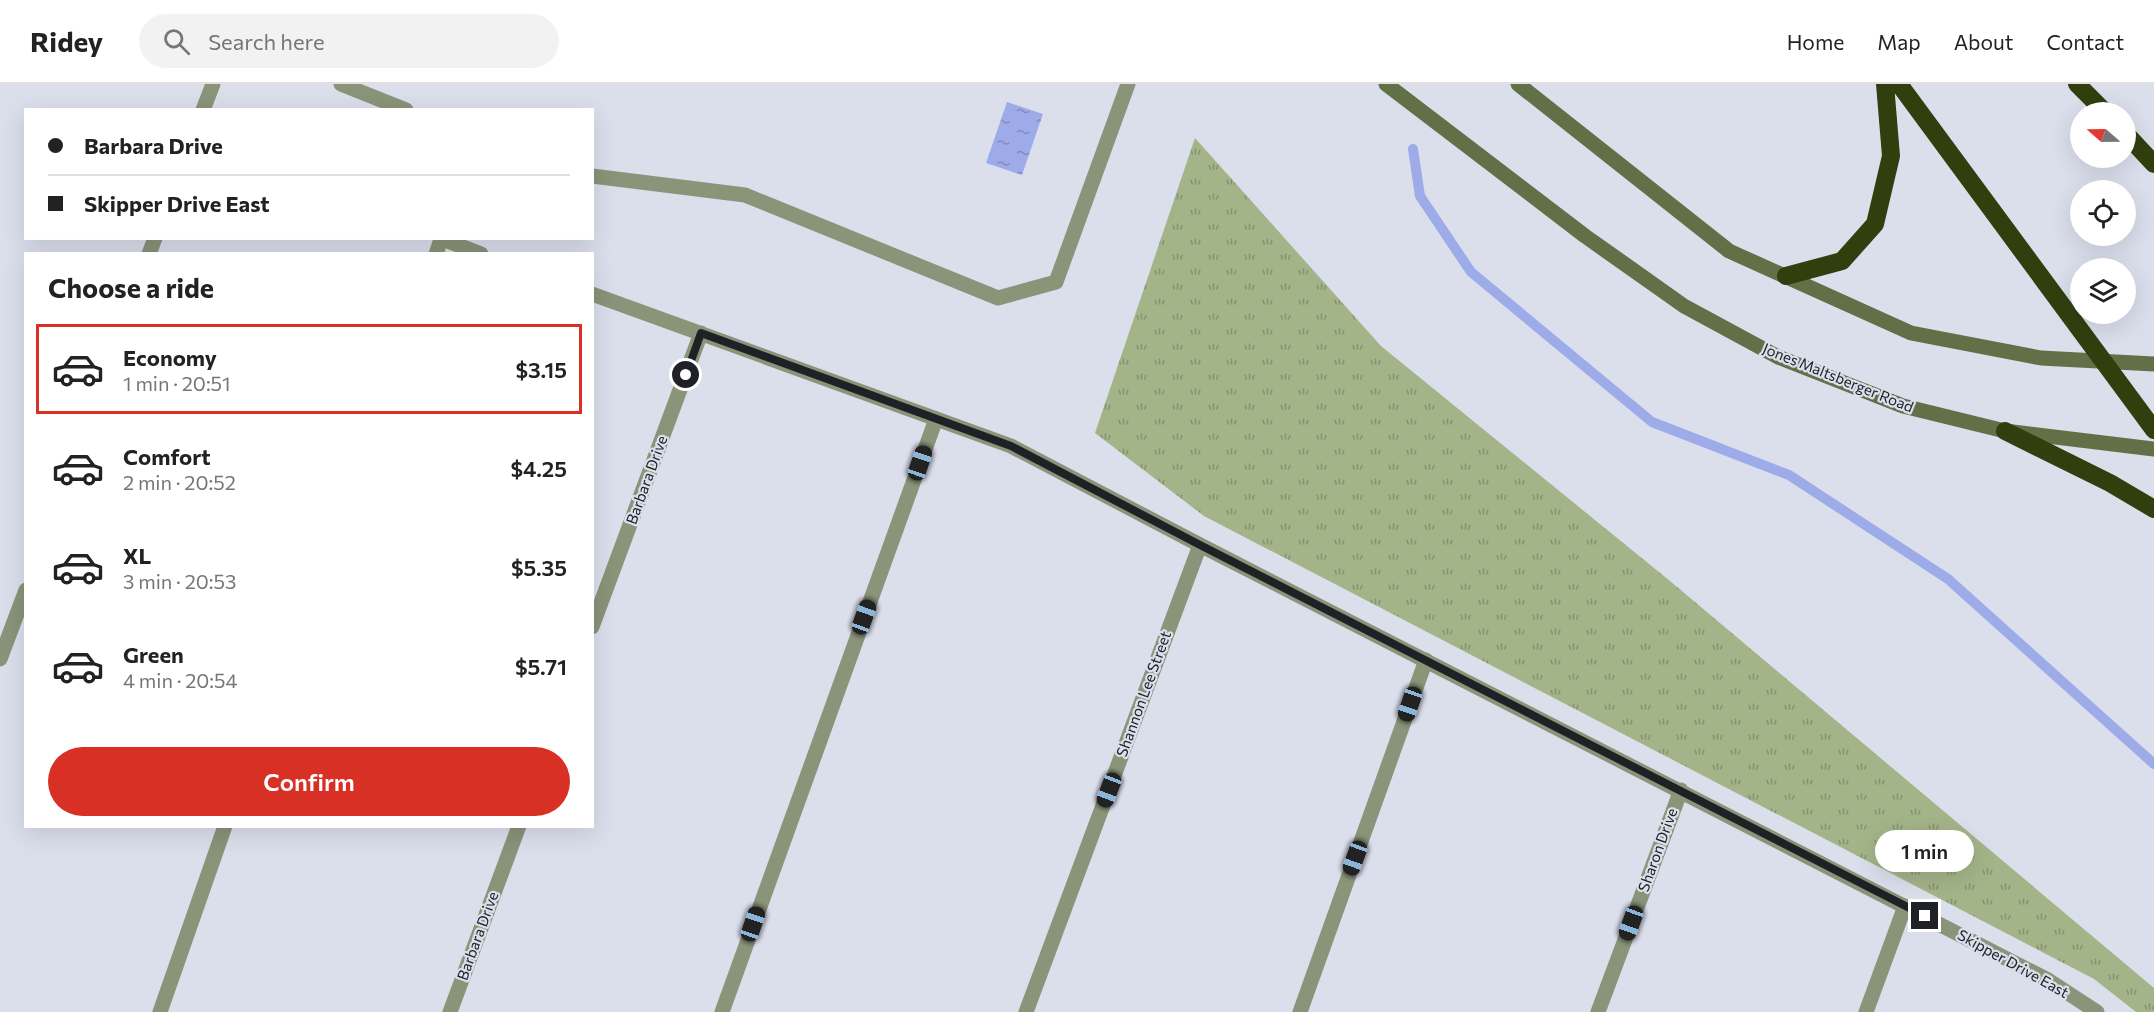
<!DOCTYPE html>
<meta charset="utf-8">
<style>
:root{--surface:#fff;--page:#f2f2f2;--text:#222;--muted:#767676;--line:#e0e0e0;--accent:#d93025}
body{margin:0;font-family:Commissioner,sans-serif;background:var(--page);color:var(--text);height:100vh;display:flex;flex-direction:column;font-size:22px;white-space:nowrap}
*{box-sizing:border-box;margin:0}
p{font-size:20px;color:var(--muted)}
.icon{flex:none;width:33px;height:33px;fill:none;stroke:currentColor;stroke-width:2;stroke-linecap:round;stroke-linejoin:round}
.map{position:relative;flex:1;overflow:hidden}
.drawer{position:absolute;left:24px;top:168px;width:570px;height:576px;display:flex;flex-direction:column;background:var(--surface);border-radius:0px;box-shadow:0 6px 24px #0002}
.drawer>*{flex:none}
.hud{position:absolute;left:24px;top:24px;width:570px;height:132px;border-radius:0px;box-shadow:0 6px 24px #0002;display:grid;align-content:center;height:132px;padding:0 24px;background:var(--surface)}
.needle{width:39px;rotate:290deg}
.controls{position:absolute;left:2070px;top:18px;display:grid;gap:12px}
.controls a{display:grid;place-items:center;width:66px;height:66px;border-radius:50%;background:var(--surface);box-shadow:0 6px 24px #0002;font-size:30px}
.end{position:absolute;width:27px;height:27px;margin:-14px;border:8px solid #202126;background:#fff;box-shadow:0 0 0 3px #fff}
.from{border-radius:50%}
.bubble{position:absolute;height:42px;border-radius:21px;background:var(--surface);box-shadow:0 6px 24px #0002;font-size:20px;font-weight:600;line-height:42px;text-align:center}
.car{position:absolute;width:18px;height:36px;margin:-18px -9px;border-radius:8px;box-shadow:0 0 4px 2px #0007;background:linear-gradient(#222 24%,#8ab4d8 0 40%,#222 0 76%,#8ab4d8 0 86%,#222 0)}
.hud b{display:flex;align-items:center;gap:21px;height:57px;font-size:22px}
.hud b+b{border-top:2px solid var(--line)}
.hud i{width:15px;height:15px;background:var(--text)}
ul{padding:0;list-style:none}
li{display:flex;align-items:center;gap:18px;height:90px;margin:0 12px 9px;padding:0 12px;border:3px solid transparent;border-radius:0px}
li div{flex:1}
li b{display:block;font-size:22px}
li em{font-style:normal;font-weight:600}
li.selected{border-color:var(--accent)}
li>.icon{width:54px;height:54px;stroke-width:1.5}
h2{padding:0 24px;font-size:27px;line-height:72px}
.primary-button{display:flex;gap:12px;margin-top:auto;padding:12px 24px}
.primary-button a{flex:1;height:69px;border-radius:36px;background:var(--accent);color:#fff;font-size:24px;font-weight:600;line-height:69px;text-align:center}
header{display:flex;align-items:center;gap:36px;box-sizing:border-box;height:84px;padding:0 30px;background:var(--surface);border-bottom:2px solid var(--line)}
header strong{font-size:28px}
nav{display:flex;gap:33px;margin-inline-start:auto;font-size:21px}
.search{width:420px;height:54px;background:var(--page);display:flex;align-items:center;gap:15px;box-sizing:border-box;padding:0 21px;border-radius:33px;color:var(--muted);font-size:22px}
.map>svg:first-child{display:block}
</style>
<header>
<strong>Ridey</strong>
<div class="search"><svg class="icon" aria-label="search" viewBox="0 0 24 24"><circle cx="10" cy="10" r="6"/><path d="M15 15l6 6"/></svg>Search here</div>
<nav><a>Home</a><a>Map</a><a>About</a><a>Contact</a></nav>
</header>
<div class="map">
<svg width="2154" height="928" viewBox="0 0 2154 928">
<defs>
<pattern id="grass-tufts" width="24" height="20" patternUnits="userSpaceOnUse" patternTransform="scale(1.5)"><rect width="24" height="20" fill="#a4b489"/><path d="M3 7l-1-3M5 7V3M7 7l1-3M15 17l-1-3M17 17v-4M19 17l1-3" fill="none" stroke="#859270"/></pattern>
<pattern id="water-ripples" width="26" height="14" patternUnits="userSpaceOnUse" patternTransform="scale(1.5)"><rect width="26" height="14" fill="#9dabe9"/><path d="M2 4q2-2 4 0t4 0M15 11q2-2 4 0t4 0" fill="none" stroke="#808bbd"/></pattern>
</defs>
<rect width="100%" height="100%" fill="#dbdfec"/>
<path fill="url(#grass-tufts)" d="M1195,54L1381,262L1670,497L2154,904V928H2136L2094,895L1204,432L1095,349Z"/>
<path fill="url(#water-ripples)" d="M1007,18L1043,30L1022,91L986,79Z"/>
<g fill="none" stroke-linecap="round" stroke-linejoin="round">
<path stroke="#9dabe9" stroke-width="10" d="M1413,65L1420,112L1471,188L1652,338L1789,391L1948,495L2154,680"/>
<path stroke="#8a9479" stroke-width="15" d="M341,0L406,26
M592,92L745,111L998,214L1056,198L1128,0
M436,170L441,155
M160,928L225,742
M722,928L936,335
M1300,928L1426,576
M1866,928L1905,822"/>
<path stroke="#8a9479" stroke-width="15" d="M440,154L481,170
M592,210L1011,362L1200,461L2048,896L2097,928
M592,543L701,249
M450,928L519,742
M1026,928L1200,461
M1598,928L1681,706"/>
<path stroke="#8a9479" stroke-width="15" d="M203,26L213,0
M149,170L155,154
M0,575L26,506"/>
<path stroke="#627048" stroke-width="15" d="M1386,0L1585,152L1684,222L1778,273L1903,322L2005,347L2154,365
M1518,0L1729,167L1911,249L2041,274L2154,280"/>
<path stroke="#313f0f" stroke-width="18" d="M1899,0L2154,346
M2077,0L2105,28
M2126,50L2154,80
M1786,192L1842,177L1875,140L1891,72L1885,0
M2005,347L2110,399L2154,425"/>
</g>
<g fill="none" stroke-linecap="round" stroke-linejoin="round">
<path stroke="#202126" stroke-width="8" d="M686,291L701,249L1011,362L1200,461L1925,832"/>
</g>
<g text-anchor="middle" stroke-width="4.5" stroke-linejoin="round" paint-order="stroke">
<g font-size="15" fill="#202126" stroke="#dbdfec">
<text transform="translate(1838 294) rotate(22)" y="5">Jones Maltsberger Road</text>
<text transform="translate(647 396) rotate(-70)" y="5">Barbara Drive</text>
<text transform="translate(1144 610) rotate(-70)" y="5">Shannon Lee Street</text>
<text transform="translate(1658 766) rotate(-70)" y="5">Sharon Drive</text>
<text transform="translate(478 852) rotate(-70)" y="5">Barbara Drive</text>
<text transform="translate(2013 880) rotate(29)" y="5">Skipper Drive East</text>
</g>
</g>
</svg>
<div class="controls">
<a><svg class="needle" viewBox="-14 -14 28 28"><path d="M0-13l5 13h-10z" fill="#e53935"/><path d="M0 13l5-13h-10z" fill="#767676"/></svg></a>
<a><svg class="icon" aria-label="locate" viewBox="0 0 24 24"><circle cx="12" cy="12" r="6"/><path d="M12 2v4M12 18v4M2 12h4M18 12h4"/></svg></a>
<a><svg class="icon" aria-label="layers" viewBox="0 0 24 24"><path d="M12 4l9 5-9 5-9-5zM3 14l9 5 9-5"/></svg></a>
</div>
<i class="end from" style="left:686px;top:291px"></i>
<i class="end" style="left:1925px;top:832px"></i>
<div class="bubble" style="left:1875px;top:746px;width:99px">1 min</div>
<i class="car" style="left:920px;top:379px;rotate:19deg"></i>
<i class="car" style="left:864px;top:533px;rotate:20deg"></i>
<i class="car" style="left:1410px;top:620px;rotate:199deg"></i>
<i class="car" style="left:1109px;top:706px;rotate:201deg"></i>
<i class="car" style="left:1355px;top:774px;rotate:200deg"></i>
<i class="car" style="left:1631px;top:839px;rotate:200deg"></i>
<i class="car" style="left:753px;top:840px;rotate:19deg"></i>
<div class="hud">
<b><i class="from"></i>Barbara Drive</b>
<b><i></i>Skipper Drive East</b>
</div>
<section class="drawer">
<h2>Choose a ride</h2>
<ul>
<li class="selected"><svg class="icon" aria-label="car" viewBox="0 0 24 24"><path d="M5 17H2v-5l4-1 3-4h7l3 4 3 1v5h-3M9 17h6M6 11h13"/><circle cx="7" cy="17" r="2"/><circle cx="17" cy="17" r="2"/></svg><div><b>Economy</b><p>1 min · 20:51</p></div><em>$3.15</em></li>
<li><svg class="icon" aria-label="car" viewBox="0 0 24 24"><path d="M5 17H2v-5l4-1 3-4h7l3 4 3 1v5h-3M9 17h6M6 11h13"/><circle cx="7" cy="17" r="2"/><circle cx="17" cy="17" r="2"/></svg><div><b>Comfort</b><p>2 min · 20:52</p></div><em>$4.25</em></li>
<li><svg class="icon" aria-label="car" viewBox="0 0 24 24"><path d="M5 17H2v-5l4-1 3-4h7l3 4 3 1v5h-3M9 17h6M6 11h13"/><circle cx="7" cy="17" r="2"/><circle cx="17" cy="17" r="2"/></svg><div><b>XL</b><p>3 min · 20:53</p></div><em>$5.35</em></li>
<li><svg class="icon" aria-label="car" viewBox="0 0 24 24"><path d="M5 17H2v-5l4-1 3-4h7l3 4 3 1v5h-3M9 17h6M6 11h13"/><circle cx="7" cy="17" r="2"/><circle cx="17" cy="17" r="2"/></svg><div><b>Green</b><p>4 min · 20:54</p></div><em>$5.71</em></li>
</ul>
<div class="primary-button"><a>Confirm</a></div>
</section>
</div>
